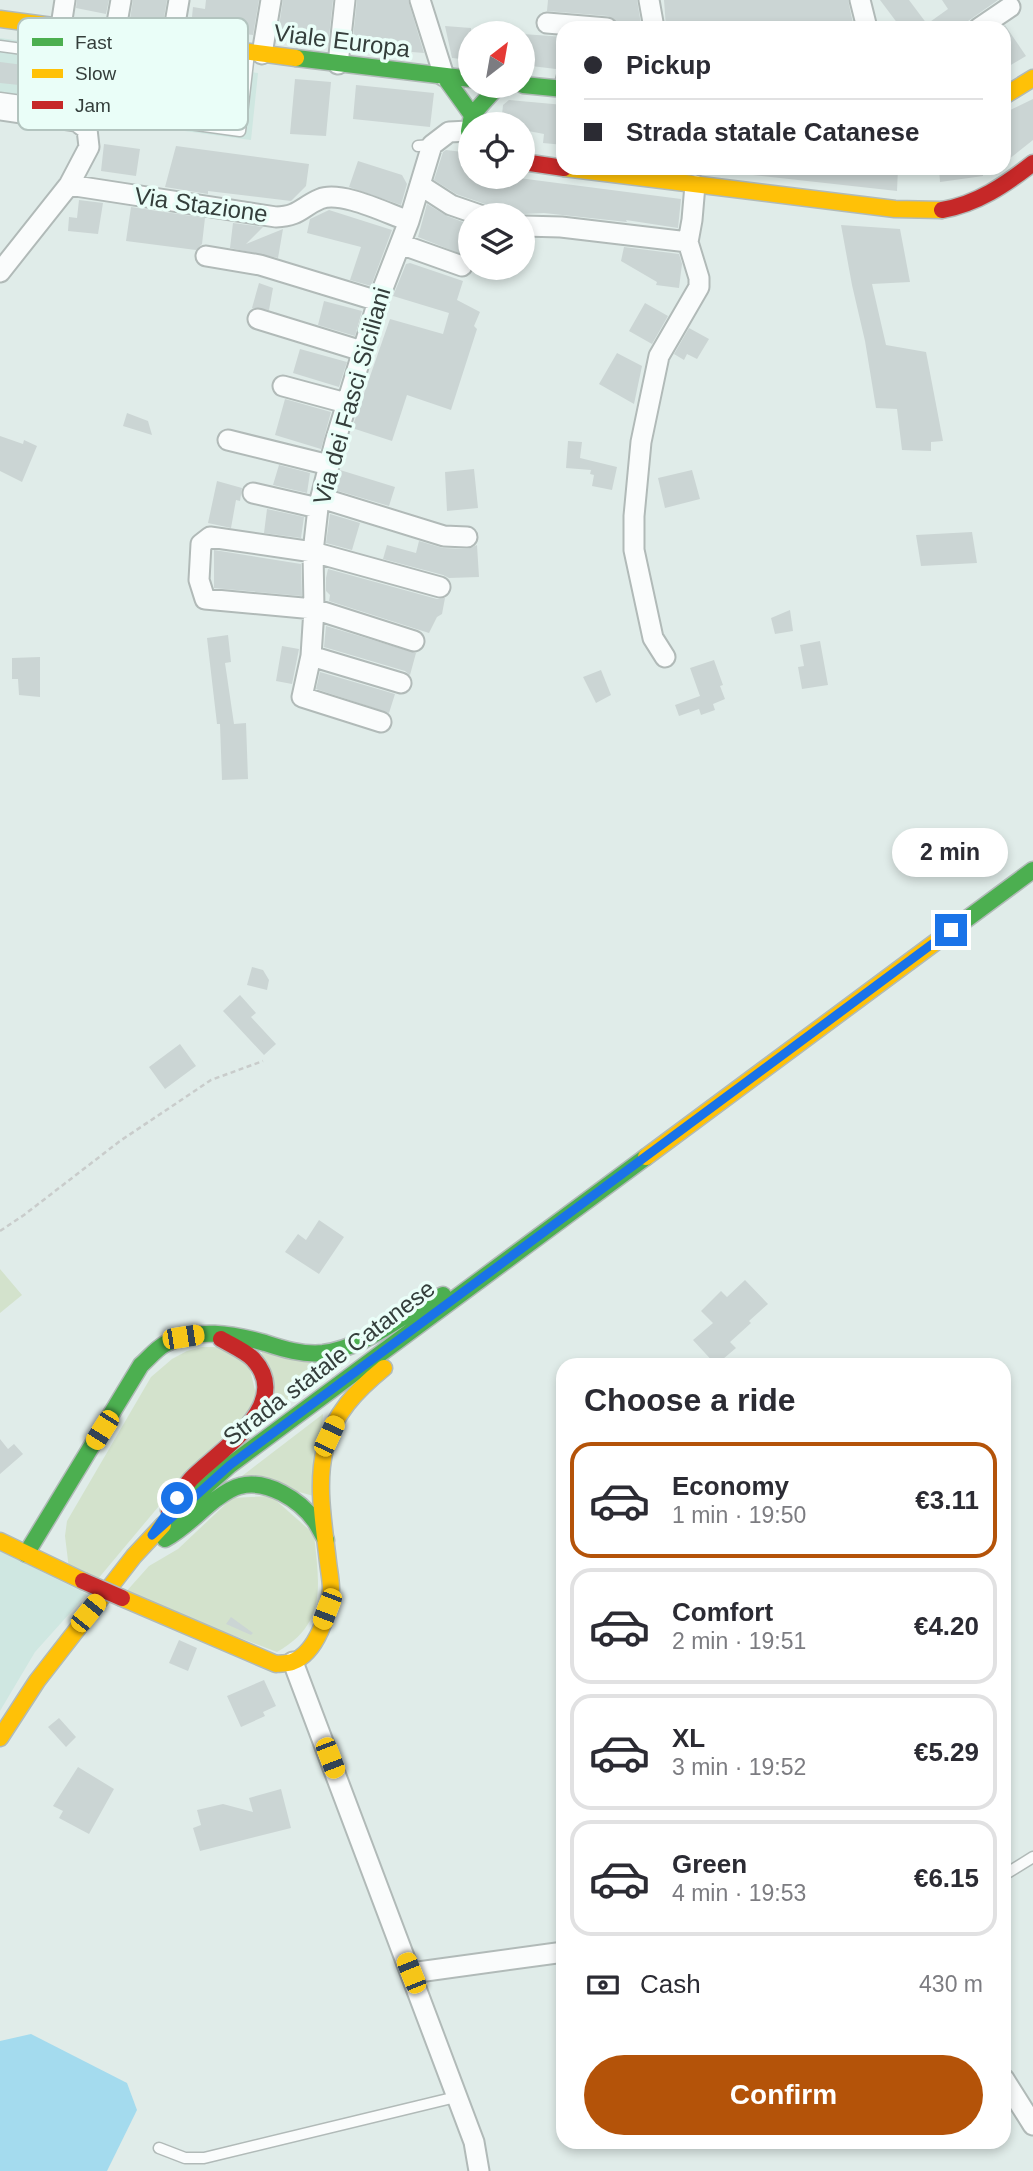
<!DOCTYPE html>
<meta charset="utf-8">
<style>
:root{--surface:#fff;--page:#f7f7f7;--text:#2b2b33;--muted:#7c7c81;--line:#e1e1e2;--accent:#b45309}
body{margin:0;font-family:Helvetica,sans-serif;background:var(--page);color:var(--text);height:100vh;display:flex;flex-direction:column;font-size:26px;white-space:nowrap}
*{box-sizing:border-box;margin:0}
p{font-size:23px;color:var(--muted)}
.icon{flex:none;width:38px;height:38px;fill:none;stroke:currentColor;stroke-width:2;stroke-linecap:round;stroke-linejoin:round}
.map{position:relative;flex:1;overflow:hidden}
.details{position:absolute;left:556px;top:1358px;width:455px;height:791px;display:flex;flex-direction:column;background:var(--surface);border-radius:21px;box-shadow:0 4px 10px #0003}
.details>*{flex:none}
.top-card{position:absolute;left:556px;top:21px;width:455px;height:154px;border-radius:21px;box-shadow:0 4px 10px #0003;display:grid;align-content:center;height:154px;padding:0 28px;background:var(--surface)}
.needle{width:46px;rotate:31deg}
.tools{position:absolute;left:458px;top:21px;display:grid;gap:14px}
.tools a{display:grid;place-items:center;width:77px;height:77px;border-radius:50%;background:var(--surface);box-shadow:0 4px 10px #0003;font-size:35px}
.end{position:absolute;width:32px;height:32px;margin:-16px;border:9px solid #1a73e8;background:#fff;box-shadow:0 0 0 4px #fff}
.from{border-radius:50%}
.bubble{position:absolute;height:49px;border-radius:24px;background:var(--surface);box-shadow:0 4px 10px #0003;font-size:23px;font-weight:800;line-height:49px;text-align:center}
.car{position:absolute;width:21px;height:42px;margin:-21px -10px;border-radius:9px;box-shadow:0 0 5px 2px #0007;background:linear-gradient(#f5c518 24%,#345 0 40%,#f5c518 0 76%,#345 0 86%,#f5c518 0)}
.top-card b{display:flex;align-items:center;gap:24px;height:66px;font-size:26px}
.top-card b+b{border-top:2px solid var(--line)}
.top-card i{width:18px;height:18px;background:var(--text)}
ul{padding:0;list-style:none}
li{display:flex;align-items:center;gap:21px;height:116px;margin:0 14px 10px;padding:0 14px;border:4px solid var(--line);border-radius:21px}
li div{flex:1}
li b{display:block;font-size:26px}
li em{font-style:normal;font-weight:800}
li.current{border-color:var(--accent)}
li>.icon{width:63px;height:63px;stroke-width:1.5}
h2{padding:0 28px;font-size:32px;line-height:84px}
.pay{display:flex;align-items:center;gap:18px;height:77px;padding:0 28px;font-size:26px}
.pay p{margin-inline-start:auto}
.primary-button{display:flex;gap:14px;margin-top:auto;padding:14px 28px}
.primary-button a{flex:1;height:80px;border-radius:42px;background:var(--accent);color:#fff;font-size:28px;font-weight:800;line-height:80px;text-align:center}
.map>svg:first-child{display:block}
</style>
<div class="map">
<svg width="1033" height="2171" viewBox="0 0 1033 2171">
<rect width="100%" height="100%" fill="#e0ece9"/>
<path fill="#cfe7e1" d="M0,38L258,73L251,140L0,106Z
M0,1551L87,1594L35,1652L0,1711Z"/>
<path fill="#d3e2cc" d="M0,1269L22,1295L0,1313Z
M202,1347H221L248,1361L258,1403L190,1469L97,1580L69,1569L65,1536L67,1521L151,1377L172,1359L187,1351Z
M261,1348L344,1360L272,1414L270,1413Z
M323,1414L317,1497L242,1476Z
M271,1496L314,1534C319,1584 328,1624 277,1652L124,1594L149,1566L178,1549L232,1498Z"/>
<path fill="#a4dbee" d="M31,2034L127,2083L137,2110L107,2171H0V2041Z"/>
<path fill="#cbd5d4" d="M77,0H109L106,14L76,8Z
M133,0H167L163,23L130,19Z
M206,0H259L253,35L191,27L193,7L205,9Z
M283,0H333L328,46L277,39Z
M357,0H408L424,53L352,47Z
M548,0H637L641,24L617,22L608,16L547,11Z
M664,0H848L854,28L666,27Z
M880,0H909L927,24L948,9L942,0H998L958,28H901Z
M1005,25L1026,56L1004,69V26Z
M445,26L471,28V60L452,58Z
M523,34L564,37V56H560L556,69L523,65Z
M32,58L208,81L202,118L28,94L29,86L0,83V62L31,66Z
M295,79L331,82L326,136L290,134Z
M356,85L434,93L430,127L353,119Z
M1033,99V140L1004,163V113Z
M509,100L564,105V145L543,143L544,134L523,130V124H501L503,105Z
M104,144L140,149L136,176L101,171Z
M176,146L309,164L306,186L291,201L208,191V194L165,187Z
M446,150L471,153V177H511L681,199L678,228L626,220L627,222L544,213L505,215L492,213L490,208L485,204L456,194L434,180L443,152Z
M358,161L402,175L407,184L401,205L349,187Z
M744,168H898L897,191L744,174Z
M939,168H983V176L940,182Z
M79,200L103,203L98,234L68,231L69,217L77,218Z
M427,204L447,216L471,225V258L418,237Z
M131,207L205,218L202,244L196,250L126,241Z
M329,210L392,230L371,286L350,280L361,247L307,233L310,219Z
M233,223L263,227L246,244L283,229L278,258L230,248Z
M841,225L900,229L910,282L872,284L886,345L926,352L943,441L931,442V451L902,450L897,409L876,408L865,341L852,285Z
M624,247L679,254L682,264L679,288L656,285L657,282L621,261Z
M410,263L463,281L457,300L480,312L474,326L477,329L451,410L407,395L392,441L352,428L390,319L443,334L449,313L393,296L406,264Z
M259,283L273,288L269,310L252,308Z
M324,301L362,311L355,336L318,325Z
M645,303L668,316L652,344L629,331Z
M689,328L709,339L697,359L687,354L684,360L674,354Z
M300,349L347,362L339,387L293,373Z
M617,353L642,366L634,404L599,384Z
M285,399L331,412L321,449L275,435Z
M127,413L148,421L152,435L123,426Z
M0,436L23,444L24,440L37,446L22,482L0,471Z
M568,441L582,442L580,458L617,467L612,490L592,486L594,475L590,474L591,470L566,468Z
M279,465L310,473L307,493L273,485Z
M474,469L478,508L447,511L445,472Z
M340,470L395,487L389,506L335,490Z
M692,470L700,499L665,508L658,478Z
M217,481L242,488L240,501L236,500L231,528L208,523Z
M267,509L304,517L301,538L264,533Z
M330,514L360,523L352,550L326,543Z
M972,532L977,563L921,566L916,535Z
M419,541L443,548L467,549L477,545L479,577L449,578L443,575L383,559L387,545L416,553Z
M214,550L301,564L302,596L214,588Z
M328,569L437,599L445,598L442,614L437,617L429,633L329,601L330,595L326,591V578Z
M790,610L793,631L775,634L771,618Z
M326,626L416,653L410,675L405,671L324,647Z
M228,635L231,662L225,663L234,724L246,723L248,779L222,780L220,724H217L207,638Z
M820,641L828,685L802,689L798,667L804,666L800,645Z
M282,646L299,649L292,684L276,681Z
M40,657V697L19,695L18,679H12V658Z
M714,660L723,685L720,686L725,699L713,704L715,710L701,715L699,709L679,716L675,705L700,696L690,668Z
M601,670L611,695L596,703L583,677Z
M320,672L395,694L389,713L316,689Z
M252,967L263,970L269,980L267,990L247,985Z
M240,995L256,1013L251,1017L276,1044L264,1055L223,1011Z
M180,1044L196,1066L165,1089L149,1067Z
M319,1220L344,1237L319,1274L285,1252L298,1234L306,1240Z
M745,1280L768,1304L749,1321L751,1323L730,1342L736,1348L716,1365L693,1340L713,1323L701,1311L721,1291L727,1297Z
M0,1439L8,1449L14,1444L23,1454L0,1474Z
M231,1617L253,1633L251,1635L226,1624Z
M179,1640L197,1648L188,1671L169,1663Z
M264,1680L276,1706L263,1712L265,1716L241,1727L227,1696Z
M59,1718L76,1737L66,1747L48,1727Z
M78,1767L114,1789L89,1834L59,1818L63,1811L53,1806Z
M281,1789L291,1828L200,1851L193,1828L201,1825L197,1810L223,1804L253,1812L249,1798Z"/>
<g fill="none" stroke-linecap="round" stroke-linejoin="round">
<defs>
<path id="lane" d="M0,46L245,79
M559,88L564,69
M0,98L240,131L249,53
M418,146L432,145
M1004,1875L1033,1857
M159,2148L185,2158H204L456,2097"/>
<path id="street" d="M420,0L444,76
M649,0L654,28
M860,0L867,28
M547,23L607,28
M61,26L65,0
M979,28L1010,7
M115,34L121,0
M172,41L179,0
M262,54L271,0
M338,64L345,0
M0,110L76,121L87,129L89,147L69,185L0,272
M69,185L276,217C300,216 301,207 320,199C341,190 388,214 409,221
M420,185L451,205L480,215
M523,226L561,227L688,242
M400,244L462,266
M206,256L260,265L378,301
M258,319L362,351
M283,386L346,403
M228,440L329,465
M253,493L318,508
M321,498L444,536L467,537
M414,641L314,609L205,599L199,580L201,544L210,537L313,552L440,587
M311,656L401,683
M665,657L653,638L634,550V516L641,442L659,356L699,287V278L688,242L692,220L695,185
M381,722L302,697L311,656L314,609L313,552L318,508L335,442L378,301L409,221L432,145L449,132L469,131
M293,1662L474,2142L479,2171
M411,1973L564,1952
M1004,2079L1033,2125"/>
<path id="fast" d="M296,58L471,79
M444,76L472,115L469,131L471,132
M523,85L564,89
M472,115L498,86
M960,924L1033,870
M163,1525L230,1465L646,1157
M165,1539C184,1529 199,1512 216,1499C223,1494 231,1488 240,1486C267,1479 300,1500 315,1521C319,1527 322,1534 326,1540
M26,1554L141,1365C149,1358 156,1349 165,1344C196,1327 233,1334 265,1343C283,1349 303,1355 323,1353C368,1347 402,1313 443,1295"/>
<path id="slow" d="M0,19L296,58
M1004,96L1033,78
M564,168L895,209L942,210
M646,1157L960,924
M0,1541L83,1581
M122,1598L276,1664C281,1663 287,1664 292,1662C317,1653 329,1613 331,1589C331,1580 329,1571 328,1562C324,1525 316,1485 325,1449C333,1414 357,1390 384,1368
M0,1738L37,1681L134,1556L163,1525"/>
<path id="jam" d="M523,162L564,168
M942,210C977,204 1005,185 1033,163
M169,1510C176,1500 183,1488 191,1479C218,1451 295,1405 253,1359C245,1351 231,1345 221,1339"/>
</defs>
<use href="#lane" stroke="#b1bab8" stroke-width="13"/>
<use href="#street" stroke="#b1bab8" stroke-width="23"/>
<use href="#fast" stroke="#b1bab8" stroke-width="19"/>
<use href="#slow" stroke="#b1bab8" stroke-width="19"/>
<use href="#jam" stroke="#b1bab8" stroke-width="19"/>
<path stroke="#c9cccb" stroke-width="2.5" stroke-dasharray="5 3.5" stroke-linecap="butt" d="M0,1231L24,1215L120,1141L211,1080L263,1061"/>
<use href="#lane" stroke="#fafcfc" stroke-width="10"/>
<use href="#street" stroke="#fafcfc" stroke-width="19"/>
<use href="#fast" stroke="#4caf50" stroke-width="16"/>
<use href="#slow" stroke="#ffc107" stroke-width="16"/>
<use href="#jam" stroke="#c62828" stroke-width="16"/>
<defs>
<path id="jam-bridge" d="M83,1581L122,1598"/>
</defs>
<use href="#jam-bridge" stroke="#b1bab8" stroke-width="19" stroke-linecap="butt"/>
<use href="#jam-bridge" stroke="#c62828" stroke-width="16"/>
</g>
<g fill="none" stroke-linecap="round" stroke-linejoin="round">
<path stroke="#1a73e8" stroke-width="9" d="M177,1498L152,1535L230,1465L951,930"/>
</g>
<g text-anchor="middle" stroke-width="7" stroke-linejoin="round" paint-order="stroke">
<g font-size="24" fill="#343e3b" stroke="#eafef8">
<text transform="translate(342 41) rotate(7)" y="8">Viale Europa</text>
<text transform="translate(201 205) rotate(8)" y="8">Via Stazione</text>
<text transform="translate(352 396) rotate(-74)" y="8">Via dei Fasci Siciliani</text>
<text transform="translate(329 1363) rotate(-37)" y="8">Strada statale Catanese</text>
</g>
</g>
<rect x="18" y="18" width="230" height="112" rx="10" fill="#eafef8" stroke="#b3c4bf" stroke-width="2"/>
<rect x="32" y="38" width="31" height="8" fill="#4caf50"/>
<rect x="32" y="69" width="31" height="9" fill="#ffc107"/>
<rect x="32" y="101" width="31" height="8" fill="#c62828"/>
<g font-size="19" fill="#343e3b">
<text x="75" y="49">Fast</text>
<text x="75" y="80">Slow</text>
<text x="75" y="112">Jam</text>
</g>
</svg>
<div class="tools">
<a><svg class="needle" viewBox="-14 -14 28 28"><path d="M0-13l5 13h-10z" fill="#e53935"/><path d="M0 13l5-13h-10z" fill="#7c7c81"/></svg></a>
<a><svg class="icon" aria-label="locate" viewBox="0 0 24 24"><circle cx="12" cy="12" r="6"/><path d="M12 2v4M12 18v4M2 12h4M18 12h4"/></svg></a>
<a><svg class="icon" aria-label="layers" viewBox="0 0 24 24"><path d="M12 4l9 5-9 5-9-5zM3 14l9 5 9-5"/></svg></a>
</div>
<i class="end from" style="left:177px;top:1498px"></i>
<i class="end" style="left:951px;top:930px"></i>
<div class="bubble" style="left:892px;top:828px;width:116px">2 min</div>
<i class="car" style="left:183px;top:1337px;rotate:81deg"></i>
<i class="car" style="left:102px;top:1430px;rotate:212deg"></i>
<i class="car" style="left:329px;top:1436px;rotate:25deg"></i>
<i class="car" style="left:327px;top:1609px;rotate:201deg"></i>
<i class="car" style="left:88px;top:1613px;rotate:39deg"></i>
<i class="car" style="left:330px;top:1758px;rotate:159deg"></i>
<i class="car" style="left:411px;top:1973px;rotate:338deg"></i>
<div class="top-card">
<b><i class="from"></i>Pickup</b>
<b><i></i>Strada statale Catanese</b>
</div>
<section class="details">
<h2>Choose a ride</h2>
<ul>
<li class="current"><svg class="icon" aria-label="car" viewBox="0 0 24 24"><path d="M5 17H2v-5l4-1 3-4h7l3 4 3 1v5h-3M9 17h6M6 11h13"/><circle cx="7" cy="17" r="2"/><circle cx="17" cy="17" r="2"/></svg><div><b>Economy</b><p>1 min · 19:50</p></div><em>€3.11</em></li>
<li><svg class="icon" aria-label="car" viewBox="0 0 24 24"><path d="M5 17H2v-5l4-1 3-4h7l3 4 3 1v5h-3M9 17h6M6 11h13"/><circle cx="7" cy="17" r="2"/><circle cx="17" cy="17" r="2"/></svg><div><b>Comfort</b><p>2 min · 19:51</p></div><em>€4.20</em></li>
<li><svg class="icon" aria-label="car" viewBox="0 0 24 24"><path d="M5 17H2v-5l4-1 3-4h7l3 4 3 1v5h-3M9 17h6M6 11h13"/><circle cx="7" cy="17" r="2"/><circle cx="17" cy="17" r="2"/></svg><div><b>XL</b><p>3 min · 19:52</p></div><em>€5.29</em></li>
<li><svg class="icon" aria-label="car" viewBox="0 0 24 24"><path d="M5 17H2v-5l4-1 3-4h7l3 4 3 1v5h-3M9 17h6M6 11h13"/><circle cx="7" cy="17" r="2"/><circle cx="17" cy="17" r="2"/></svg><div><b>Green</b><p>4 min · 19:53</p></div><em>€6.15</em></li>
</ul>
<div class="pay"><svg class="icon" aria-label="cash" viewBox="0 0 24 24"><path d="M3 7h18v10H3z"/><circle cx="12" cy="12" r="2"/></svg>Cash<p>430 m</p></div>
<div class="primary-button"><a>Confirm</a></div>
</section>
</div>
